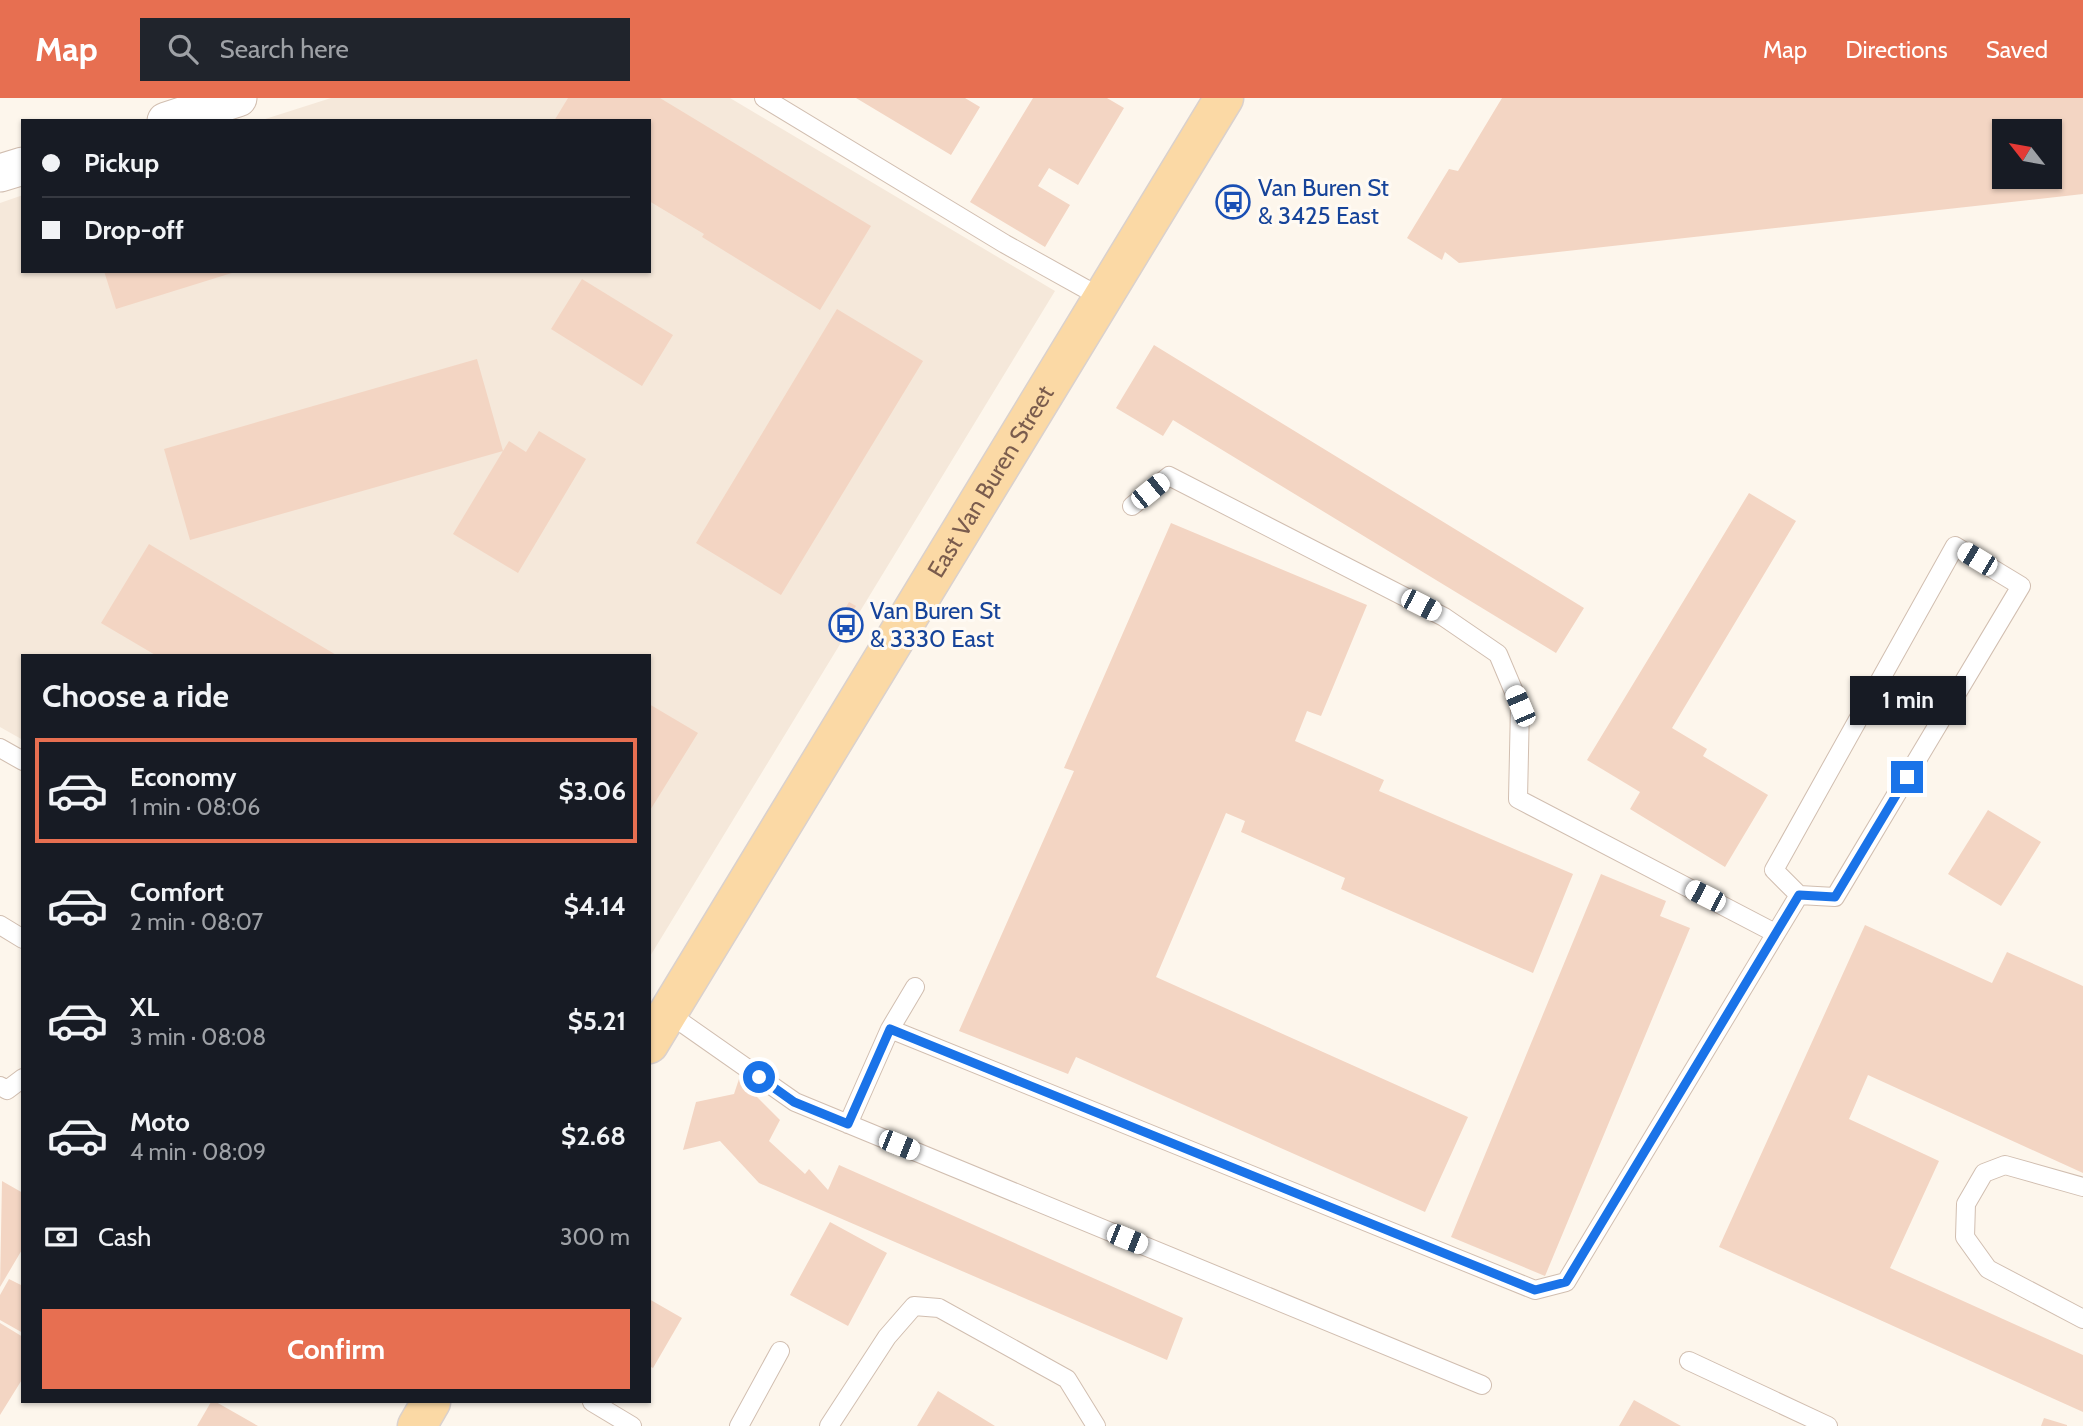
<!DOCTYPE html>
<meta charset="utf-8">
<style>
:root{--surface:#171b24;--page:#20242c;--text:#f1f3f6;--muted:#9ea1a6;--line:#363941;--accent:#e76f51}
body{margin:0;font-family:Cabin,sans-serif;background:var(--page);color:var(--text);height:100vh;display:flex;flex-direction:column;font-size:26px;white-space:nowrap}
*{box-sizing:border-box;margin:0}
p{font-size:23px;color:var(--muted)}
.icon{flex:none;width:38px;height:38px;fill:none;stroke:currentColor;stroke-width:2;stroke-linecap:round;stroke-linejoin:round}
.map{position:relative;flex:1;overflow:hidden}
.side{position:absolute;left:21px;top:556px;width:630px;height:749px;display:flex;flex-direction:column;background:var(--surface);border-radius:0px;box-shadow:0 2px 5px #0004}
.side>*{flex:none}
.guide{position:absolute;left:21px;top:21px;width:630px;height:154px;border-radius:0px;box-shadow:0 2px 5px #0004;display:grid;align-content:center;height:154px;padding:0 21px;background:var(--surface)}
.needle{width:46px;rotate:301deg}
.tools{position:absolute;left:1992px;top:21px;display:grid;gap:14px}
.tools a{display:grid;place-items:center;width:70px;height:70px;border-radius:0px;background:var(--surface);box-shadow:0 2px 5px #0004;font-size:35px}
.end{position:absolute;width:32px;height:32px;margin:-16px;border:9px solid #1a73e8;background:#fff;box-shadow:0 0 0 4px #fff}
.from{border-radius:50%}
.bubble{position:absolute;height:49px;border-radius:0px;background:var(--surface);box-shadow:0 2px 5px #0004;font-size:23px;font-weight:800;line-height:49px;text-align:center}
.car{position:absolute;width:21px;height:42px;margin:-21px -10px;border-radius:9px;box-shadow:0 0 5px 2px #0007;background:linear-gradient(#fff 24%,#345 0 40%,#fff 0 76%,#345 0 86%,#fff 0)}
.guide b{display:flex;align-items:center;gap:24px;height:66px;font-size:26px}
.guide b+b{border-top:2px solid var(--line)}
.guide i{width:18px;height:18px;background:var(--text)}
ul{padding:0;list-style:none}
li{display:flex;align-items:center;gap:21px;height:105px;margin:0 14px 10px;padding:0 7px;border:4px solid transparent;border-radius:0px}
li div{flex:1}
li b{display:block;font-size:26px}
li em{font-style:normal;font-weight:800}
li.current{border-color:var(--accent)}
li>.icon{width:63px;height:63px;stroke-width:1.5}
h2{padding:0 21px;font-size:32px;line-height:84px}
.pay{display:flex;align-items:center;gap:18px;height:77px;padding:0 21px;font-size:26px}
.pay p{margin-inline-start:auto}
.action{display:flex;gap:14px;margin-top:auto;padding:14px 21px}
.action a{flex:1;height:80px;border-radius:0px;background:var(--accent);color:#fff;font-size:28px;font-weight:800;line-height:80px;text-align:center}
header{display:flex;align-items:center;gap:42px;box-sizing:border-box;height:98px;padding:0 35px;background:var(--accent);color:#fff}
header strong{font-size:33px}
nav{display:flex;gap:38px;margin-inline-start:auto;font-size:24px}
.search{width:490px;height:63px;background:var(--page);display:flex;align-items:center;gap:18px;box-sizing:border-box;padding:0 24px;border-radius:0px;color:var(--muted);font-size:26px}
.map>svg:first-child{display:block}
</style>
<header>
<strong>Map</strong>
<div class="search"><svg class="icon" aria-label="search" viewBox="0 0 24 24"><circle cx="10" cy="10" r="6"/><path d="M15 15l6 6"/></svg>Search here</div>
<nav><a>Map</a><a>Directions</a><a>Saved</a></nav>
</header>
<div class="map">
<svg width="2083" height="1328" viewBox="0 0 2083 1328">
<rect width="100%" height="100%" fill="#fdf6ec"/>
<path fill="#f5e8da" d="M331,0H730L1055,193L649,860V558H23V642L0,629V105L23,97V173H649V23H259Z"/>
<path fill="#f3d5c3" fill-rule="evenodd" d="M568,0H660L871,128L820,212L702,139L704,136L649,103V23H554Z
M856,0H965L980,9L951,57Z
M1033,0H1107L1124,10L1078,87L1049,70L1038,88L1070,107L1045,149L970,104Z
M1502,0H2083V96L1459,165L1445,154L1442,162L1407,140L1449,71L1458,73ZM2004,33H2049V79H2004Z
M1236,89L1243,93L1233,109L1227,106Z
M104,173H234L235,174L116,211Z
M582,181L673,237L642,288L551,231Z
M837,211L923,263L781,497L696,445Z
M1154,247L1584,510L1556,555L1173,322L1163,338L1116,310Z
M477,261L503,353L190,442L164,351Z
M539,333L586,361L518,475L453,436L509,343L526,354Z
M1749,395L1796,423L1672,630L1707,651L1703,658L1768,697L1725,769L1630,711L1640,694L1587,662Z
M1171,425L1367,507L1321,618L1307,613L1295,643L1384,682L1379,693L1573,776L1533,875L1341,791L1345,780L1241,734L1245,723L1226,715L1156,879L1468,1019L1425,1114L1076,959L1068,976L959,933L1074,673L1064,670Z
M149,446L338,558H157L101,525Z
M849,504L856,508L845,525L839,521Z
M649,606L698,635L649,714Z
M1988,712L2041,744L2001,808L1948,776Z
M1601,776L1666,803L1660,818L1690,830L1545,1178L1451,1139Z
M1865,827L1992,885L2007,854L2083,888V1075L1868,977L1849,1021L1939,1063L1890,1170L2083,1257V1314L1719,1149Z
M739,981L780,1022L769,1043L805,1076L809,1071L828,1092L839,1067L1183,1220L1167,1262L759,1085L720,1043L683,1052L696,1004L734,996Z
M2,1083L23,1095V1150L0,1189Z
M830,1124L887,1155L848,1228L790,1197Z
M9,1181L23,1188V1235L0,1222V1197Z
M649,1201L682,1220L653,1270L649,1268Z
M0,1225L23,1239V1280L0,1317Z
M938,1293L995,1328H917Z
M1634,1302L1681,1328H1619Z
M211,1304H216L258,1328H197Z
M2044,1320L2067,1327V1328H2041Z"/>
<g fill="none" stroke-linecap="round" stroke-linejoin="round">
<defs>
<path id="service" d="M764,0L1005,146L1102,200
M1132,408L1169,378L1444,519L1498,556L1520,608L1518,701L1775,835
M1955,448L2021,488L1835,799L1799,797L1774,772Z
M0,650L23,663
M0,827L23,841
M668,915L795,1004L1482,1287
M890,931L1535,1192L1566,1184L1799,797
M0,988L7,992L23,980
M848,1026L890,931L915,889
M2083,1089L2005,1067L1984,1075L1966,1106L1965,1139L1988,1171L2083,1221
M1689,1263L1828,1328
M592,1304L632,1328
M739,1328L780,1253
M829,1328L887,1239L914,1208L939,1210L1067,1281L1096,1328"/>
<path id="minor" d="M166,23L238,0
M0,75L23,68"/>
<g id="primary">
<path id="s1" d="M649,946L1224,0"/>
<path d="M417,1328L431,1304"/>
</g>
</defs>
<use href="#service" stroke="#d1beb0" stroke-width="20"/>
<use href="#minor" stroke="#d1beb0" stroke-width="39"/>
<use href="#primary" stroke="#dad1cd" stroke-width="41"/>
<use href="#service" stroke="#fff" stroke-width="18"/>
<use href="#minor" stroke="#fff" stroke-width="37"/>
<use href="#primary" stroke="#fbd9a5" stroke-width="38"/>
</g>
<g fill="none" stroke-linecap="round" stroke-linejoin="round">
<path stroke="#1a73e8" stroke-width="9" d="M759,979L794,1004L848,1026L890,931L1535,1192L1566,1184L1799,797L1835,799L1907,679"/>
</g>
<defs>
<symbol id="bus-ring" viewBox="-11 -11 22 22"><circle r="9.5" fill="#fffaf3" stroke="#1a4fb4" stroke-width="1.5"/><path d="M-5-6H5V4H4V6H2V4H-2V6H-4V4H-5ZM-3.5-4V0h7V-4ZM-3.5 1.2v1.5H-2V1.2ZM2 1.2v1.5H3.5V1.2Z" fill="#1a4fb4"/></symbol>
</defs>
<g fill-rule="evenodd">
<use href="#bus-ring" x="1214" y="85" width="38" height="38"/>
<use href="#bus-ring" x="827" y="508" width="38" height="38"/>
</g>
<g text-anchor="middle" stroke-width="6" stroke-linejoin="round" paint-order="stroke">
<g font-size="24" fill="#164399" stroke="#fffaf3" text-anchor="start">
<text x="1258" y="98">Van Buren St<tspan x="1258" dy="28">&amp; 3425 East</tspan></text>
<text x="870" y="521">Van Buren St<tspan x="870" dy="28">&amp; 3330 East</tspan></text>
</g>
<g font-size="24" fill="#7a5c4d" stroke="#fffaf3">
<text dy="8" stroke="none"><textPath href="#s1" startOffset="658">East Van Buren Street</textPath></text>
</g>
</g>
</svg>
<div class="tools">
<a><svg class="needle" viewBox="-14 -14 28 28"><path d="M0-13l5 13h-10z" fill="#e53935"/><path d="M0 13l5-13h-10z" fill="#9ea1a6"/></svg></a>
</div>
<i class="end from" style="left:759px;top:979px"></i>
<i class="end" style="left:1907px;top:679px"></i>
<div class="bubble" style="left:1850px;top:578px;width:116px">1 min</div>
<i class="car" style="left:1150px;top:393px;rotate:51deg"></i>
<i class="car" style="left:1977px;top:461px;rotate:301deg"></i>
<i class="car" style="left:1421px;top:507px;rotate:117deg"></i>
<i class="car" style="left:1520px;top:608px;rotate:337deg"></i>
<i class="car" style="left:1705px;top:798px;rotate:297deg"></i>
<i class="car" style="left:899px;top:1047px;rotate:112deg"></i>
<i class="car" style="left:1127px;top:1141px;rotate:112deg"></i>
<div class="guide">
<b><i class="from"></i>Pickup</b>
<b><i></i>Drop-off</b>
</div>
<section class="side">
<h2>Choose a ride</h2>
<ul>
<li class="current"><svg class="icon" aria-label="car" viewBox="0 0 24 24"><path d="M5 17H2v-5l4-1 3-4h7l3 4 3 1v5h-3M9 17h6M6 11h13"/><circle cx="7" cy="17" r="2"/><circle cx="17" cy="17" r="2"/></svg><div><b>Economy</b><p>1 min · 08:06</p></div><em>$3.06</em></li>
<li><svg class="icon" aria-label="car" viewBox="0 0 24 24"><path d="M5 17H2v-5l4-1 3-4h7l3 4 3 1v5h-3M9 17h6M6 11h13"/><circle cx="7" cy="17" r="2"/><circle cx="17" cy="17" r="2"/></svg><div><b>Comfort</b><p>2 min · 08:07</p></div><em>$4.14</em></li>
<li><svg class="icon" aria-label="car" viewBox="0 0 24 24"><path d="M5 17H2v-5l4-1 3-4h7l3 4 3 1v5h-3M9 17h6M6 11h13"/><circle cx="7" cy="17" r="2"/><circle cx="17" cy="17" r="2"/></svg><div><b>XL</b><p>3 min · 08:08</p></div><em>$5.21</em></li>
<li><svg class="icon" aria-label="car" viewBox="0 0 24 24"><path d="M5 17H2v-5l4-1 3-4h7l3 4 3 1v5h-3M9 17h6M6 11h13"/><circle cx="7" cy="17" r="2"/><circle cx="17" cy="17" r="2"/></svg><div><b>Moto</b><p>4 min · 08:09</p></div><em>$2.68</em></li>
</ul>
<div class="pay"><svg class="icon" aria-label="cash" viewBox="0 0 24 24"><path d="M3 7h18v10H3z"/><circle cx="12" cy="12" r="2"/></svg>Cash<p>300 m</p></div>
<div class="action"><a>Confirm</a></div>
</section>
</div>
